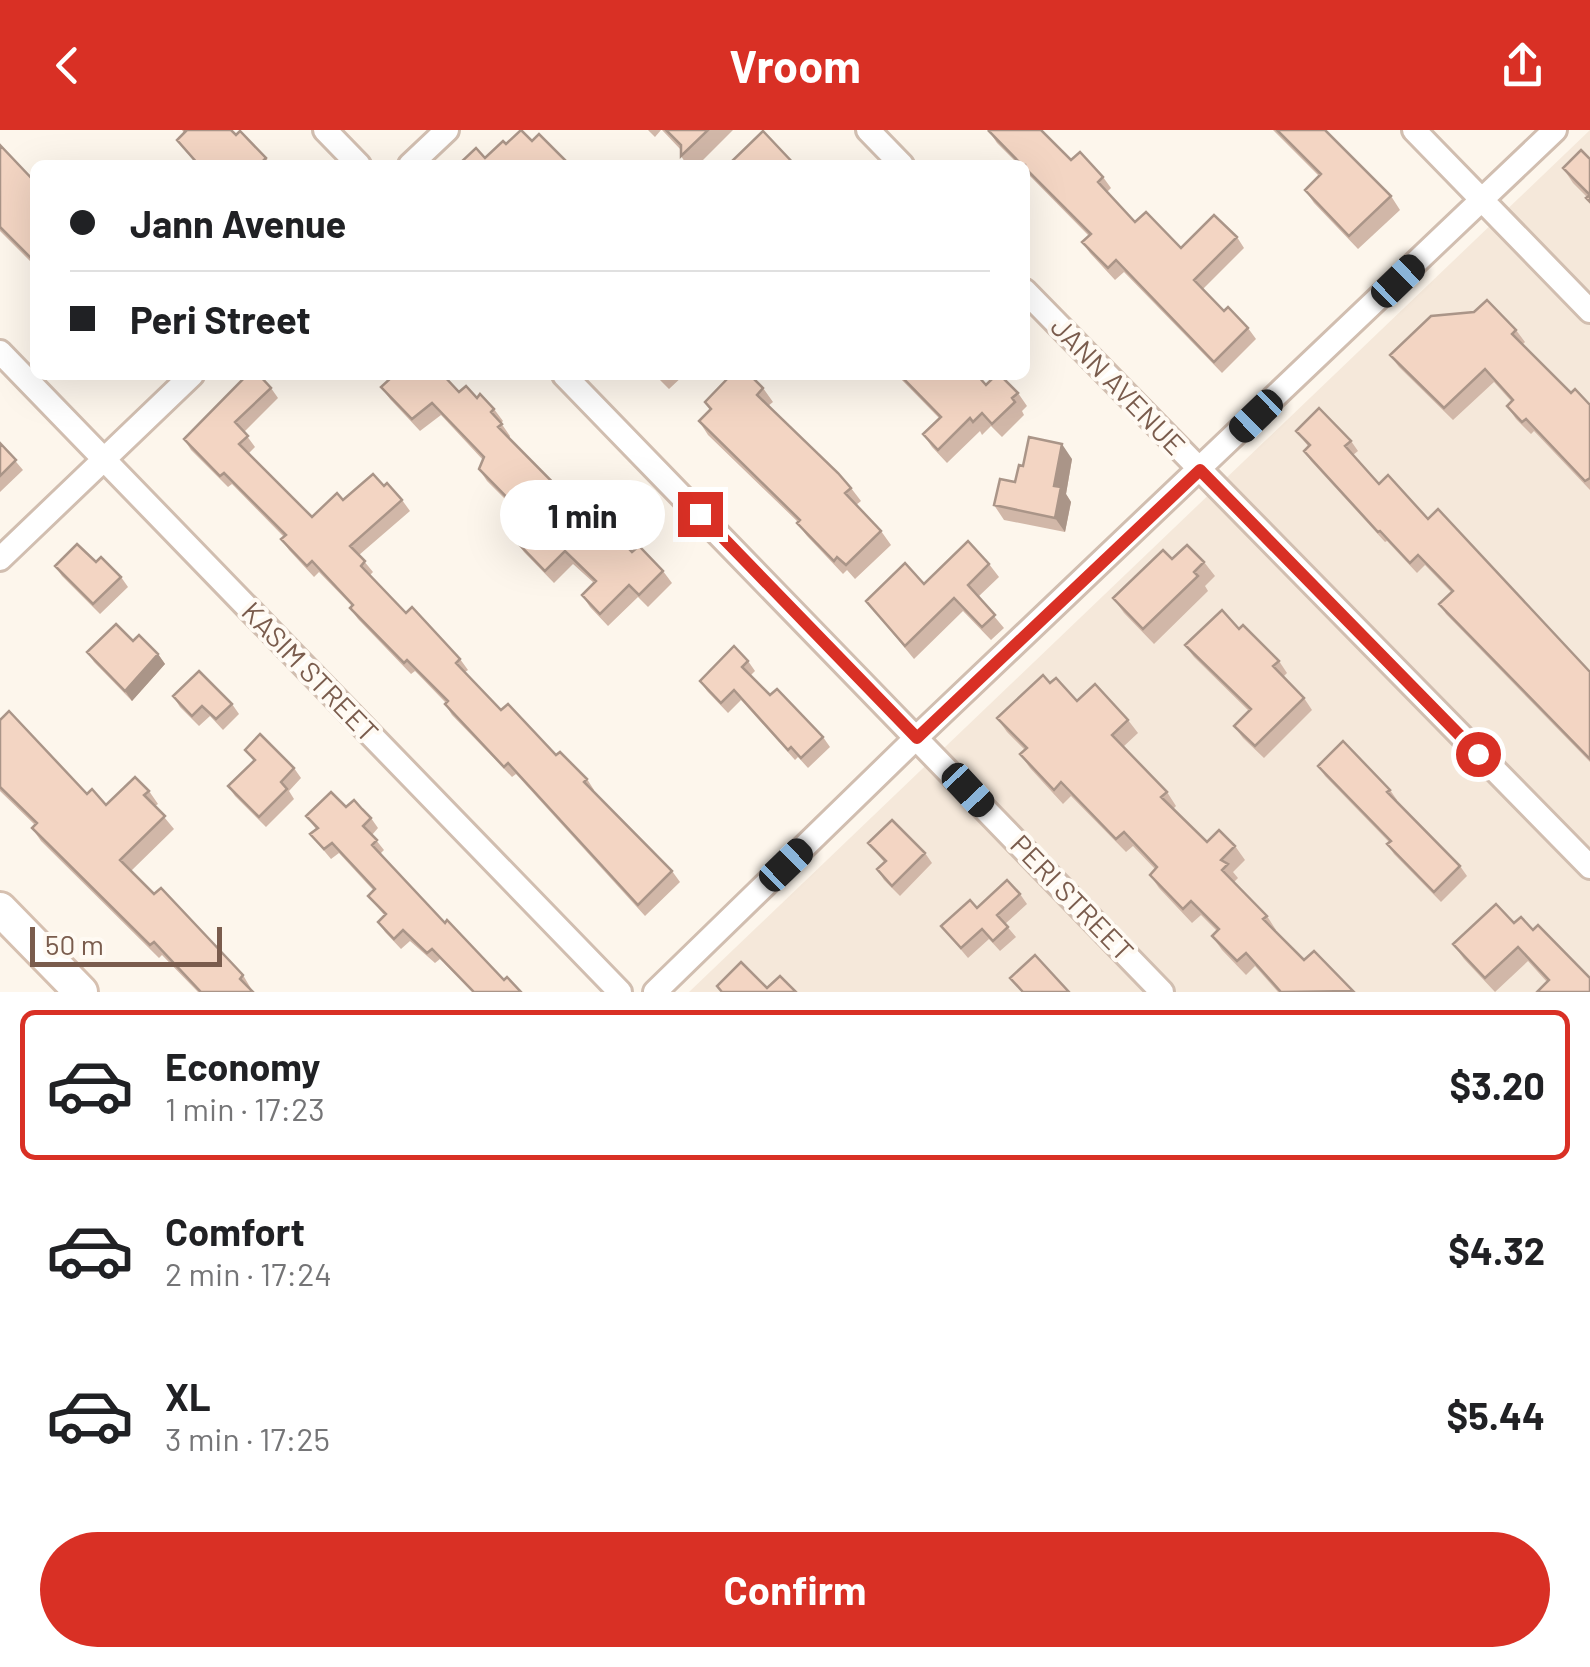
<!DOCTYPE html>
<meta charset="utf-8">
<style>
:root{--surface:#fff;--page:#f2f2f2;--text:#202124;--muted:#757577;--line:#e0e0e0;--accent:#d93025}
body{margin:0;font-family:Barlow,sans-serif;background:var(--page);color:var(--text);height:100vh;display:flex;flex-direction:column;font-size:38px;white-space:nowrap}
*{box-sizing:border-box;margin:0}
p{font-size:32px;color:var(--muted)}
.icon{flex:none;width:55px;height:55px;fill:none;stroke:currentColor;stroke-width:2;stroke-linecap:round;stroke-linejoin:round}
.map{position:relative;height:862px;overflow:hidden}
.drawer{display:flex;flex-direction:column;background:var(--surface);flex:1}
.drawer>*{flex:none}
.top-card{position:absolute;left:30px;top:30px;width:1000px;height:220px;border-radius:15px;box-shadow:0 10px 40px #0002;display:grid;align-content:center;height:220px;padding:0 40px;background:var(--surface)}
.scale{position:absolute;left:30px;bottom:25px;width:192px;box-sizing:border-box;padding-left:10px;border:5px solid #7a5c4d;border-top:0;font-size:28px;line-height:35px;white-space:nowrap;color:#7a5c4d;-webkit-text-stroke:8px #fffaf3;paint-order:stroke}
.end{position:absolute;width:45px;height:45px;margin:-22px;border:12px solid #d93025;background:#fff;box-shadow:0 0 0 5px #fff}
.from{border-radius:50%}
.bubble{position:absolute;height:70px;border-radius:35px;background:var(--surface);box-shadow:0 10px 40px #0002;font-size:32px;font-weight:700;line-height:70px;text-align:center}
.car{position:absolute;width:30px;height:60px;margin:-30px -15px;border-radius:12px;box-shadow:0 0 8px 2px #0007;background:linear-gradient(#222 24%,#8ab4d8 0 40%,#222 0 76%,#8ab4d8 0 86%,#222 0)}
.top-card b{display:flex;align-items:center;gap:35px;height:95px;font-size:38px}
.top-card b+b{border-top:2px solid var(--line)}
.top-card i{width:25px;height:25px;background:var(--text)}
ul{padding:18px 0 0;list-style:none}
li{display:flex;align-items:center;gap:30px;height:150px;margin:0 20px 15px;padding:0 20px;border:5px solid transparent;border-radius:15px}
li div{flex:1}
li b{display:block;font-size:38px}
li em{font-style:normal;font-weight:700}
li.current{border-color:var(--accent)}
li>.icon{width:90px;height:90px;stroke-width:1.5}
.button{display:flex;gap:20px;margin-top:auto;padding:20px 40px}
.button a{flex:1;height:115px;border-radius:60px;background:var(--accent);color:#fff;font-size:40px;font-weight:700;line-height:115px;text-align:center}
header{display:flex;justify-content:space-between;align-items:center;height:130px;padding:0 40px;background:var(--accent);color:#fff;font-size:45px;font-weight:700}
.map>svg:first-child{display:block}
</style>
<header><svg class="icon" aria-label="back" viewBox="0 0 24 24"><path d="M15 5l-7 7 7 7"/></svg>Vroom<svg class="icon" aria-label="share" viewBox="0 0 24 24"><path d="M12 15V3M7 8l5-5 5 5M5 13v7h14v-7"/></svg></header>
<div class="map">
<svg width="1590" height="862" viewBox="0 0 1590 862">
<rect width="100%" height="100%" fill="#fdf6ec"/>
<path fill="#f5e8da" d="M1590,0V862H689Z"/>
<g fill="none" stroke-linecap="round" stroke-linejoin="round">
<defs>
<path id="street" d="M325,0L359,35
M868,0L902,35
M1414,0L1590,181
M410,35L447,0
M1025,161L1590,737
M0,222L620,862
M564,245L1162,862
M0,429L192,245
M655,862L917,607L1555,0"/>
<path id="secondary" d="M0,779L81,862"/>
</defs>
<use href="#street" stroke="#d1beb0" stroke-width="28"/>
<use href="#secondary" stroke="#d6c0b0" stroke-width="38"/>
<use href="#street" stroke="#fff" stroke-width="22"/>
<use href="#secondary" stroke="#fff" stroke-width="32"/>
</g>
<path fill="#d1b7a8" d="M182,0H231L266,28L271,35H197L177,10L184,3Z
M648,0H661L655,7Z
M662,0H733L698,35H687L681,26V20Z
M1273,0H1325L1391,66L1400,80L1358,119L1314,73L1305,60L1319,46Z
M989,1L1071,30L1103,47L1111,58L1107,62L1135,92L1181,118L1237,107L1244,118L1203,159L1224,181L1248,198L1256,209L1222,243L1124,142L1115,150L1090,123L1082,112L1089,106L1025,41V35H1019L997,13Z
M0,15L35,52V136L0,101Z
M1590,29V73L1587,67L1573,53L1563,38Z
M1516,200L1525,212L1523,214L1571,263L1590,275V360L1534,301L1531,304L1516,289L1507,276L1512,272L1494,252L1453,290L1399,237L1390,225Z
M387,245H443L459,262L477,268L494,279L503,291L501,293L510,306L509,308L579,379L608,386L616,398L613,402L632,422L663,441L672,453L648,477L638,467L608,496L590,477L582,465L594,453L573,434L554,453L524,422L515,410L531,395L487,351L479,339L483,330L441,285L420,301L390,269L381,257L390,249Z
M655,245H684L669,259Z
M897,245H977L986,255L1018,263L1027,276L1022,281L1024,285L1002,307L991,296L982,305L980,301L947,333L932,317L923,304L939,288Z
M271,258L278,268L244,302L255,317L249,323L312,387L343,370L384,356L402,370L410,381L359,425L373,442L370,445L406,483L460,529L468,540L465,542L501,580L587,649L594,660L593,661L672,741L680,752L645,786L516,644L512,647L452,585L445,574L446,573L415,541L411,544L358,489L350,478L352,476L319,442L314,447L289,420L281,409L284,407L232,354L228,357L191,320L184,309Z
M763,258L773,272L768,276L851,358L861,371L856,375L881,401L891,415L855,449L847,440L843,444L807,406L797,393L798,392L708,305L699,291L710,280L705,272Z
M1296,301L1351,311L1358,321L1353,325L1379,354L1428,389L1590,542V632L1446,484L1439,474L1452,463L1425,435L1417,443L1387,411L1385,412L1311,331L1304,321L1308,316Z
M0,313L23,340L0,362Z
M1072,329L1066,364L1071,372L1065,402L1004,390L994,375L1015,352L1023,336Z
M1172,429L1204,432L1215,446L1205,456L1208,461L1154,514L1124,483L1113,468Z
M96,432L121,447L128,457L100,484L62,446L55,436Z
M989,434L999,447L978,467L1004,498L991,510L963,481L914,529L866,471Z
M1239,499L1279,531L1287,543L1283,547L1304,568L1312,580L1264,628L1243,608L1234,596L1249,581L1194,527L1185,515Z
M133,511L158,524L165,534L132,571L94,532L87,522Z
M748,531L755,541L751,545L770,565L823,607L830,617L808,638L798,627L795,630L741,570L728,583L707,561L700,551Z
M1050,553L1077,571L1128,590L1138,603L1123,617L1167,662L1176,676L1173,679L1207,712L1235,716L1245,730L1233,742L1238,748L1234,752L1267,786L1276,800L1275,801L1304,830L1314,821L1354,862H1278L1255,836L1246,845L1222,820L1212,806L1217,801L1201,785L1192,793L1159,758L1150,745L1155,739L1133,716L1126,722L1071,666L1063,674L1030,638L1020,624L1025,620L1007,602L997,588Z
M173,566L232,574L239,584L223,600L210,586L199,596L180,577Z
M0,590L87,664L106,675L149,661L158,674L155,676L174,699L131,741L154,764L243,845L253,862H198L162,825L159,828L41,711L32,698L35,695L0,661Z
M245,620L294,638L301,648L289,661L294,669L266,697L235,666L228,656L254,631Z
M1318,636L1390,660L1397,670L1396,671L1460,736L1467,746L1441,772L1394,724L1387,714L1389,712L1325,646Z
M346,677L371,688L378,698L372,705L384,720L380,724L445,793L504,850L521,862H472L440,829L435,833L410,811L401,819L385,802L378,792L385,786L368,766L374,761L339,723L331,729L310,704L316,699L306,686Z
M868,713L925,723L932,733L900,766L884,750L877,739L884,732Z
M1020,764L1027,774L1005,794L1016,807L1000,821L989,809L968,828L941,796L977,778Z
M1514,793L1533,800L1590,848L1547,852L1528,831L1495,862L1464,829L1453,814Z"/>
<path fill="#aa9588" d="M1062,314L1072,329L1066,364L1071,372L1065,402L1055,388L1054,356Z
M158,524L165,534L132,571L125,561Z"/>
<path fill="#f3d5c3" stroke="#aa9588" stroke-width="2.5" d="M184,0H231L236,5L240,1L266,28L259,35H199L177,10L186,1Z
M521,0L532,11L539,4L570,35H458L476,18L485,28L503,11L506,14Z
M666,0H708L681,26V15Z
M991,0H1041L1071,30L1080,22L1103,47L1098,52L1135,92L1146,82L1181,118L1214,85L1237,107L1194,150L1224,181L1228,177L1248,198L1214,232L1116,130L1108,138L1082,112L1091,104L1025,38V35H1022L989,1Z
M1277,0H1325L1391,66L1349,106L1305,60L1321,44Z
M763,1L795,35H728Z
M0,15L35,52V132L0,97Z
M1581,20L1590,29V72L1586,68L1590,65L1563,38Z
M1487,170L1516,200L1512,204L1571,263L1575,259L1590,275V348L1585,351L1526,289L1522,292L1507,276L1513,270L1485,239L1444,278L1390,225L1431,186L1474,182Z
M247,245H259L271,258L235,292L248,306L239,314L312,387L337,363L343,370L373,344L384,356L387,353L402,370L350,416L365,431L361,436L406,483L412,477L460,529L456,533L501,580L508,574L556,625L560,622L587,649L584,652L672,741L638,775L508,633L504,637L445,574L448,571L407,530L404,533L350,478L353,475L312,431L307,436L281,409L286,405L224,343L220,346L184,309Z
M390,245H443L459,262L466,256L477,268L480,264L494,279L491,282L502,294L498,297L579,379L589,368L608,386L603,391L632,422L639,416L663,441L639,465L629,455L600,484L582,465L596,451L565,421L545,441L515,410L532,393L479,339L484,327L432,273L412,289L381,257L392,247Z
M731,245H750L763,258L757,265L838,343L851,358L845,363L881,401L846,435L837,427L834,431L797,393L800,390L699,291L711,279L705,272Z
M900,245H977L986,255L996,245H1000L1018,263L1012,268L1015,272L992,294L982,283L973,292L970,288L938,320L923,304L941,287Z
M1319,278L1351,311L1345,316L1379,354L1388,345L1428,389L1438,379L1590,542V629L1439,474L1453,461L1418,425L1410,433L1380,401L1378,402L1304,321L1310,315L1296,301Z
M1029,307L1062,314L1054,356L1061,357L1055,388L994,375L1000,349L1015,352L1019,335L1023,336Z
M0,313L16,330L0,346Z
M968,411L989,434L968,455L995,485L982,497L954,468L905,516L866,471L905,433L924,454Z
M77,414L96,432L101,427L121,447L93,474L55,436Z
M1187,415L1204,432L1194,442L1198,446L1143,499L1113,468L1163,420L1172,429Z
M1222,480L1239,499L1243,495L1279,531L1273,536L1304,568L1255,616L1234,596L1251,579L1185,515Z
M116,494L133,511L139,505L158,524L125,561L87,522Z
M734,516L748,531L742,537L770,565L777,559L823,607L801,628L791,617L788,620L734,560L721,573L700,551Z
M199,541L232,574L216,589L202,576L192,586L173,566Z
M1043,545L1050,553L1056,548L1077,571L1095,554L1128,590L1112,605L1167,662L1161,667L1207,712L1219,700L1235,716L1221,730L1228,734L1222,740L1267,786L1263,789L1304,830L1314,821L1353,861L1281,862L1246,823L1237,831L1212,806L1219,799L1191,771L1183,779L1150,745L1157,737L1124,702L1116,709L1061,652L1054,660L1020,624L1027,618L997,588Z
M9,581L87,664L92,659L106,675L135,647L149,661L144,665L165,686L120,730L154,764L161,758L243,845L240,849L253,862H201L154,812L150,815L32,698L37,693L0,657V590Z
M260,604L294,638L281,652L287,659L259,687L228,656L255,630L245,620Z
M1343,611L1390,660L1387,662L1460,736L1434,762L1387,714L1391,711L1318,636Z
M331,662L346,677L354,670L362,679L371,688L363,696L377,710L372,715L445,793L447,790L504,850L507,847L521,862H474L432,819L427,823L403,800L394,809L378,792L386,784L368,766L375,759L332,713L324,719L310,704L318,698L306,686Z
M892,690L925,723L892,756L877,739L886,731L868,713Z
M1007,750L1020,764L997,785L1008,797L993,811L982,799L961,818L941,796L970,770L977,778Z
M1496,774L1514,793L1521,787L1533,800L1538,795L1590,848V862H1537L1549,850L1518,817L1485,848L1453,814Z
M1035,825L1069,862H1023L1010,848Z
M741,832L767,858L780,846L796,862H722L717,856Z"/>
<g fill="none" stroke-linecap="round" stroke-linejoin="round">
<path stroke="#d93025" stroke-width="12" d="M700,384L917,608L1200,340L1478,624"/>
</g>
<g text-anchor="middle" stroke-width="8" stroke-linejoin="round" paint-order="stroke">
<g font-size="28" fill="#7a5c4d" stroke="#fffaf3">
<text transform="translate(1118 256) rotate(46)" y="10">JANN AVENUE</text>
<text transform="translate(310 542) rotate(46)" y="10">KASIM STREET</text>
<text transform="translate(1072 768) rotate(46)" y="10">PERI STREET</text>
</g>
</g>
</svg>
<div class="scale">50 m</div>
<i class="end from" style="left:1478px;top:624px"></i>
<i class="end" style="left:700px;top:384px"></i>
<div class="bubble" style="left:500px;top:350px;width:165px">1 min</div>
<i class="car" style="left:1398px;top:151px;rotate:46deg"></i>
<i class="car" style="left:1256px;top:286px;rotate:226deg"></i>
<i class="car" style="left:968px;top:660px;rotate:137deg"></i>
<i class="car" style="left:786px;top:735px;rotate:46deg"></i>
<div class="top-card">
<b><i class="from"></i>Jann Avenue</b>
<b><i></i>Peri Street</b>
</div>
</div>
<section class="drawer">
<ul>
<li class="current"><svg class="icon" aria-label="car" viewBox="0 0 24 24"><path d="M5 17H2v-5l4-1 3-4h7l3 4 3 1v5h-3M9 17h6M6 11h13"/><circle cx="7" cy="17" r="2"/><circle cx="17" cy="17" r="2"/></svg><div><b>Economy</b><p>1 min · 17:23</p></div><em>$3.20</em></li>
<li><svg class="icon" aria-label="car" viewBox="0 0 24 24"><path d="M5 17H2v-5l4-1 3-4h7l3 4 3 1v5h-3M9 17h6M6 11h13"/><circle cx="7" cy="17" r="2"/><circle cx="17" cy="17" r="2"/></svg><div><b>Comfort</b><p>2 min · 17:24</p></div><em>$4.32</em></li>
<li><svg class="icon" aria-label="car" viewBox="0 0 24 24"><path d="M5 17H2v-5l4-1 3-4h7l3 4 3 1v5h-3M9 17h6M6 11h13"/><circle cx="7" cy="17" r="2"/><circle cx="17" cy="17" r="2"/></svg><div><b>XL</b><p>3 min · 17:25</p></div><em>$5.44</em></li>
</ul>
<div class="button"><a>Confirm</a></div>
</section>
